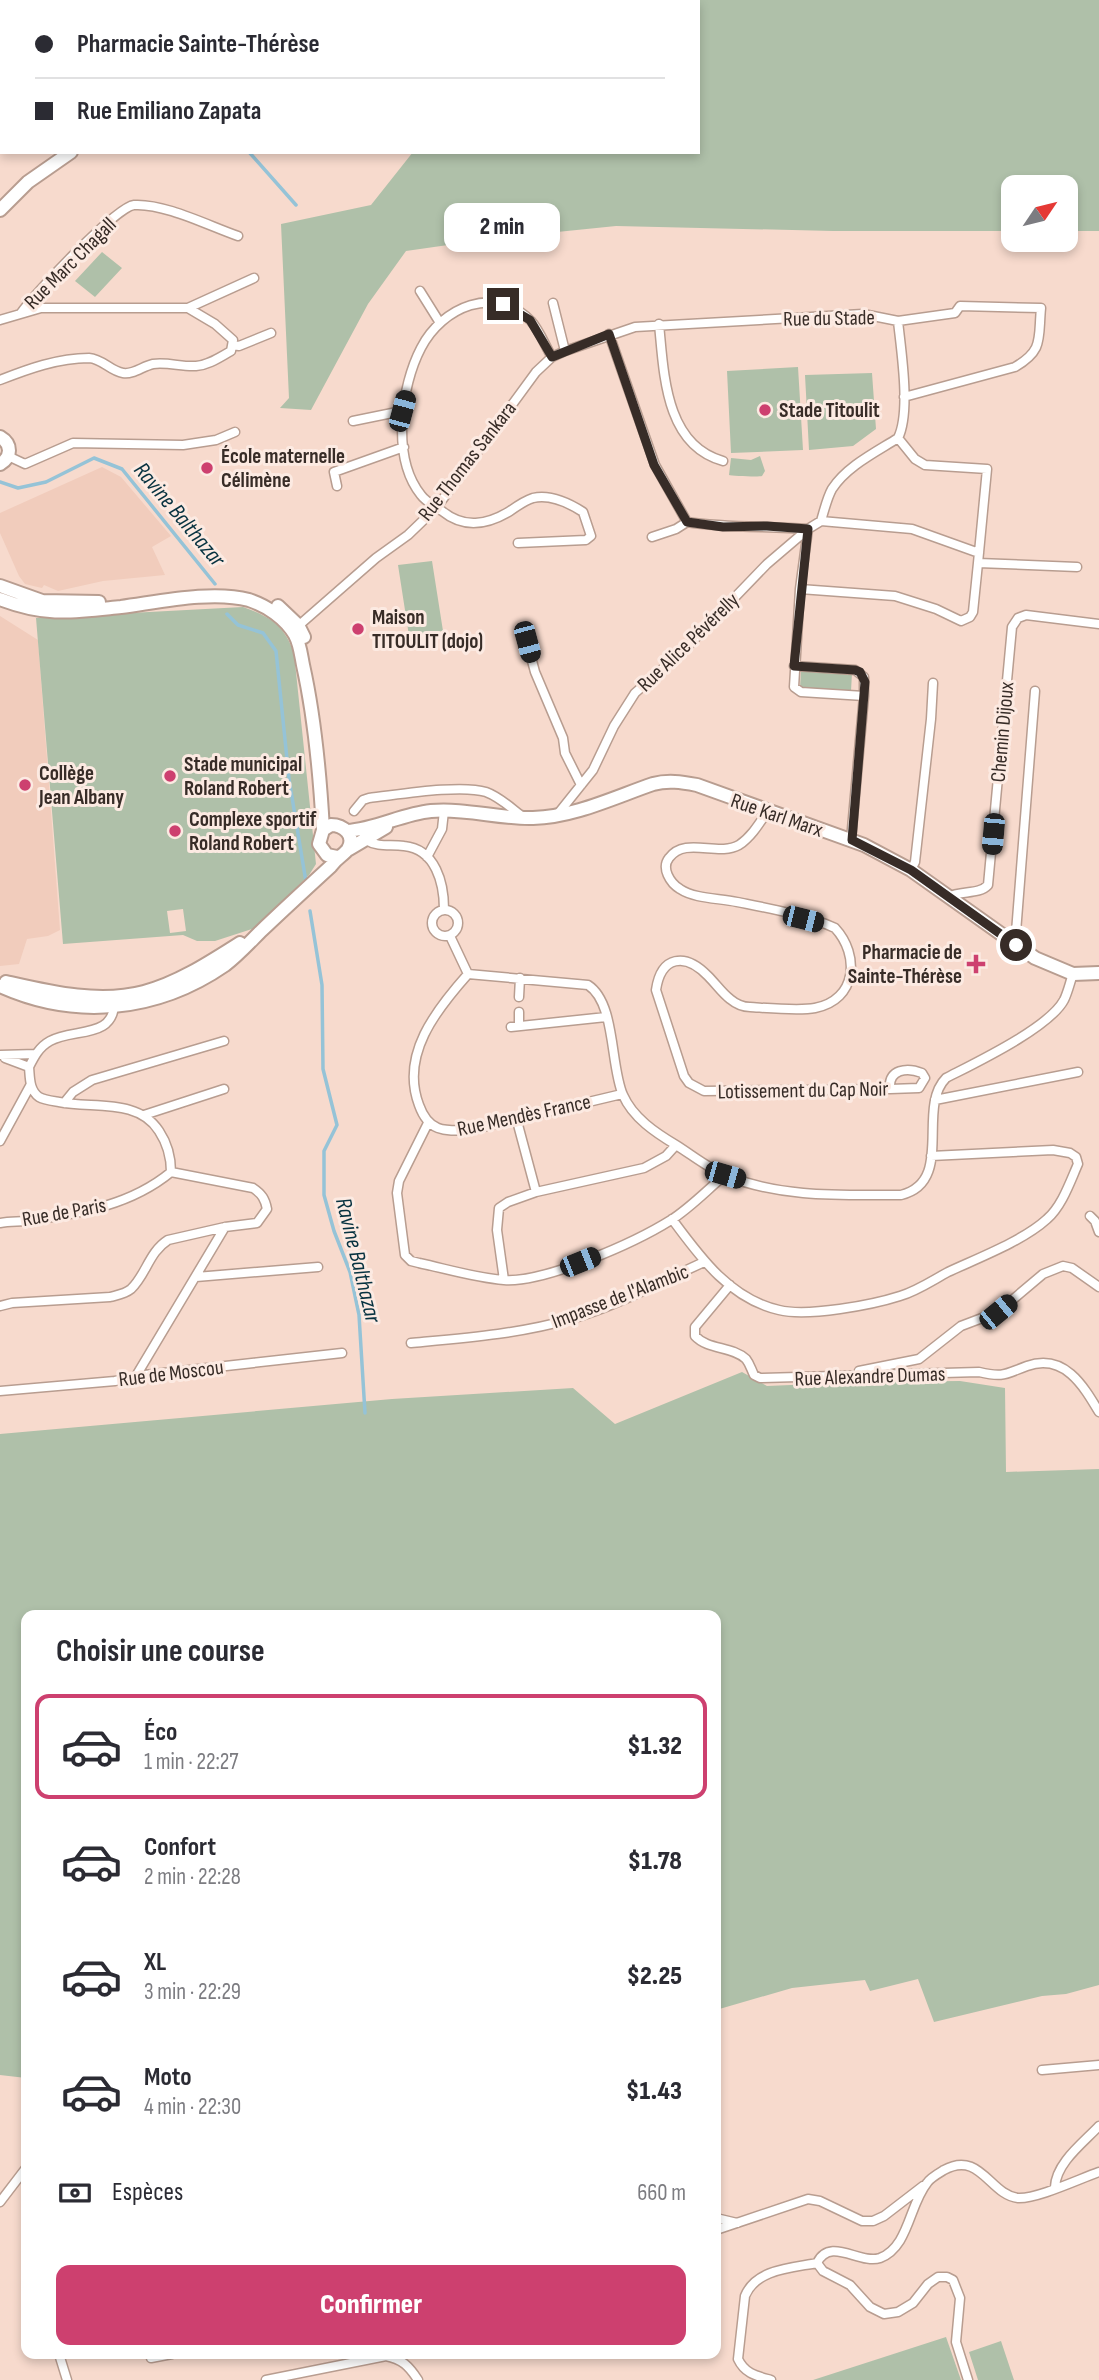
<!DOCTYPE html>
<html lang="fr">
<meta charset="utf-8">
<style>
:root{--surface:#fff;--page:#f7f7f7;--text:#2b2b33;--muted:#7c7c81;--line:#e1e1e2;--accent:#cd406f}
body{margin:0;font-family:"Sofia Sans Condensed",sans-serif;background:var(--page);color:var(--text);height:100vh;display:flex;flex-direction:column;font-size:26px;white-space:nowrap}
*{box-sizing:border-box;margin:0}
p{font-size:23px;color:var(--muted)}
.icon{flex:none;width:38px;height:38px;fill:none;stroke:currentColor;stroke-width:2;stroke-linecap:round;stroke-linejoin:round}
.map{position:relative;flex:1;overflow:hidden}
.sheet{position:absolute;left:21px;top:1610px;width:700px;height:749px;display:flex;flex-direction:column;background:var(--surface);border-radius:14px;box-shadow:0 4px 10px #0003}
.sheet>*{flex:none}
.banner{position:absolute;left:0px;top:0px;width:700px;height:154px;box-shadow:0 4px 10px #0003;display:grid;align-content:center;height:154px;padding:0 35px;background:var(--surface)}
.needle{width:46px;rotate:55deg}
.fabs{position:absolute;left:1001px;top:175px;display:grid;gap:14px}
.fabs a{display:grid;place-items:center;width:77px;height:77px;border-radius:14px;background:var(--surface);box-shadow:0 4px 10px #0003;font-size:35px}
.end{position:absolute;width:32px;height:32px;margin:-16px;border:9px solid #372c27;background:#fff;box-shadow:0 0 0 4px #fff}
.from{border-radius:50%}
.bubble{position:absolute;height:49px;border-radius:14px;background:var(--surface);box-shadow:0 4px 10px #0003;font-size:23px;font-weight:800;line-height:49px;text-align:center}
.car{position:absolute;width:21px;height:42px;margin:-21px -10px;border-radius:9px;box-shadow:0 0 5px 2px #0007;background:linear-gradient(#222 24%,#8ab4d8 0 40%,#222 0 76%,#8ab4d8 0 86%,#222 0)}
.banner b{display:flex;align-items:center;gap:24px;height:66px;font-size:26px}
.banner b+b{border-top:2px solid var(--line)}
.banner i{width:18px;height:18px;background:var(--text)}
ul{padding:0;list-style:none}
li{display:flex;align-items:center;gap:21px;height:105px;margin:0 14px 10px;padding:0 21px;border:4px solid transparent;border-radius:14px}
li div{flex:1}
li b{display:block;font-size:26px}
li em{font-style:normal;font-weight:800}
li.on{border-color:var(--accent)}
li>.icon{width:63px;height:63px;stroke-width:1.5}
h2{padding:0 35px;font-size:32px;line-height:84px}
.pay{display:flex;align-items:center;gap:18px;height:77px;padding:0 35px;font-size:26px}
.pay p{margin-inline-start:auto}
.button{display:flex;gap:14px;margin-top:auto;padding:14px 35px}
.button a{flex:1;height:80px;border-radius:14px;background:var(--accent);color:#fff;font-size:28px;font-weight:800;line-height:80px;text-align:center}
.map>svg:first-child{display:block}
</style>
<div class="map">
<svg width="1099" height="2380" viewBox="0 0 1099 2380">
<rect width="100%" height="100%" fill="#f7dacd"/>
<path fill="#f1ccbc" d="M102,467L121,477L171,536L152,547L165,575L103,581L58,591L44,585L42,588L25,584L19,576L0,533V513Z
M0,616L38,640L60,930L48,936L27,939L19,964L0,966Z"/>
<path fill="#afc0a9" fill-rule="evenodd" d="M425,0H1099V231H1066V187H1013V231H833L616,226L497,238L406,251L368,304L311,410L280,408L289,398L281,224L371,205L413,152H698V2H424Z
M102,252L122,268L95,297L75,281Z
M798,367L803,450L731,453L727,371Z
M872,373L876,429L853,446L809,450L805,375Z
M760,456L765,471L762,476C760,477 731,476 729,475L731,458L751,460Z
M432,561L443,631L409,636L398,565Z
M243,607C271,617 284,625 294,653L316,864L309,875L255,928L215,941H197L183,935L63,944L36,618ZM183,909L186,931L170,933L167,911Z
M801,671L852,673L851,691L800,688Z
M742,1372L767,1386L863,1382L960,1381L1005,1388L1006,1472L1099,1469V1985L1066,1994L1042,1996L934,2022L918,1979L870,1991L865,1980L792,1988L716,2010V1615H26V2078L0,2075V1434L392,1399L573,1388L615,1424Z
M946,2337L961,2380H813Z
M1001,2341L1014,2380H978L969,2352Z"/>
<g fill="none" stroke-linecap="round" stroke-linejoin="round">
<path stroke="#95c3d7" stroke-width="3.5" d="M178,0V2
M249,152L296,205
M0,482L18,488L46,482L94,458L122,469L215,584
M227,614L238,625L263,633L276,651L289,779L306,882
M310,911L322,985L323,1069L337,1125L324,1151V1195L334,1231L350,1272L359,1315L365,1413"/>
<defs>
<path id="minor" d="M211,0V2
M369,2L370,0
M0,92L2,90
M0,145L2,143
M420,291L440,323
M553,303L565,351
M21,313C33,295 116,207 134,205C164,203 209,226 238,236
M0,320L41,308H188L254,278
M898,321L955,313L960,306L1041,308C1038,339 1044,350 1015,367L904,397
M659,324C664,374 665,445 723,461
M609,334L655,465L687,522
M233,345L239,346L271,333
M0,380C28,369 58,358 89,358C103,359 110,371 123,373C133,375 143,366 153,364C168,362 182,367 196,366C209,365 220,357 231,351L233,340L215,324L188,308
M353,421L402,411
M898,438L915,459L925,465L987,469L978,563
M8,456L25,464L73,443L183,445L216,440L235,432
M337,486L334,472L404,447
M821,521L912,529L979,553
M808,529L800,589L794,687L801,692L864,696
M652,537L676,529L687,522C727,528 767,526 808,529
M518,543L586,540L591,536L583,512C569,503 550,494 533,498C524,501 517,506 510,511C487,525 464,529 442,511C435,506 426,502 421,495C391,458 401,386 421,348C442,307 495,284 531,321C540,331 545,346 552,357
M800,589L895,596L936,609L961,621L970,617L973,612L978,563L1077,567
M297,627L376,558L408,535L437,507L536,372L552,357L565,351L635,327L863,314L898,321C901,350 911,412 898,438C876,452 847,466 832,489C827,498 824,511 821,521
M527,642L535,672L563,738L565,753L581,785
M794,666L855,670L864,677V696L851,840
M354,811L363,800L369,798C397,795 460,784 486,792C500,797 511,808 523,817
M767,812C759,824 751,837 739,845C718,857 685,836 669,858C661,868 670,883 680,889C695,899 719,898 737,902C767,908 807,915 835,928C860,955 857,1000 815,1008C799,1011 767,1008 750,1007C743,1007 736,1004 730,999C722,993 716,984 708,976C685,952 661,956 656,990L684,1076L689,1083L704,1091L890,1089L919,1088L925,1078L922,1073C907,1067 888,1069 890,1089
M557,815L593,770L614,726L635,693L686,648L767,564L808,529L821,521
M366,840C379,848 390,844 404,846C436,849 444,884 444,909
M427,857L442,829L444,811
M911,870L915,862L931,719L933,683
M948,897C961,890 979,895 988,885L1012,627L1018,618L1026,615L1099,624
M432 923a13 13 0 1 1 26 0a13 13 0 1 1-26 0Z
M450,936L468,974
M1015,945L1035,691
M468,974L588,985C616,1003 610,1066 623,1095C633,1118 656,1133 676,1145C692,1155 709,1169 727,1176C783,1198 841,1195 901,1195C955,1182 916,1108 946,1078C975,1063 1049,1028 1064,1000C1068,992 1070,982 1073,974
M468,974C436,1010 400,1055 419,1105C429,1133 445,1131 471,1130L622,1094
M519,997L520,978
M519,1026V1012
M511,1027L606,1017
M0,1055L36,1054
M5,1058L29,1067
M29,1067C30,1077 29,1090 39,1097C44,1100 53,1101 59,1102C93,1109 138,1098 159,1131C167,1143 171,1158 171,1172
M29,1067C34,1057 39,1047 50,1041C73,1028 115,1039 114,1002
M935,1100L1078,1072
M64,1103L73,1092L92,1080L224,1041
M144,1115L224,1089
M517,1121L536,1192
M428,1123L399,1181L397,1193L405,1255L411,1261L419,1263C447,1269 476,1278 504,1280C545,1283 636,1242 671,1220C690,1208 707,1190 725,1175
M0,1141L30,1086
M1090,1216L1095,1221L1099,1232
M672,1219C700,1257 730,1299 779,1310C808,1317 872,1305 900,1296C917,1291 933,1280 948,1272C978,1258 1023,1241 1047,1219C1062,1206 1070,1182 1078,1164L1076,1157L1070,1153L1053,1150L931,1156
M0,1223C11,1221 22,1222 33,1220C82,1213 131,1205 171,1172
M196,1277L318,1267
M504,1280L497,1230L499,1208L508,1202L536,1192L644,1168L666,1156L676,1145
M730,1285L695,1327V1336C708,1350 732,1346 746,1359C750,1364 751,1369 754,1375L760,1378L979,1372C1004,1378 1005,1374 1027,1366C1064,1353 1083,1385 1099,1412
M0,1306L12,1303L110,1297C117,1295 125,1294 131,1289C146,1275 149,1252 168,1240L225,1227L257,1223L267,1209C265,1199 262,1194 253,1188L171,1172
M411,1343C465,1338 519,1334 571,1319C617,1306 660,1282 704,1262
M859,1371L919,1359L961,1326L998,1312L1043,1274L1063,1266L1072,1268L1099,1287
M136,1376L225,1227
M0,1391L115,1381L136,1376L342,1353
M1042,2070L1099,2065
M1055,2187C1056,2163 1083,2143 1099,2126
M0,2202L26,2168
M716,2218L737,2223
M716,2230L808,2199L820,2201L862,2221H873L884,2216L923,2186
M59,2354L67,2380
M151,2358L172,2354
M266,2380L386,2356C402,2359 409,2366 418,2380
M771,2380C757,2376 745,2374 738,2359L745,2296C756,2269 791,2268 817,2263
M968,2380L956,2342L960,2298L953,2280L947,2277H938L928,2284L913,2303L898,2312L884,2314L870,2307L850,2285L823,2271L817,2263C830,2236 860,2265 880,2258C909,2247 909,2205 927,2183C930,2178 939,2173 944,2170C980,2150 990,2195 1018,2198C1037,2199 1079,2179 1099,2172"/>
<path id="secondary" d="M326,2L327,0
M0,210L28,182L71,152
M0,437C12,444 12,457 0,464
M0,586L42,601L99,602
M0,599C46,617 73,612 121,607C159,602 212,590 249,600C267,606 285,618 295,635C300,644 301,655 303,665C315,719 320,775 323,830
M278,606L298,625L304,637
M347,831C376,829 402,814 431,811C466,808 499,819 533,818C574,817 615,797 653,784C668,780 681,782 697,785L864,845L911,870L1035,958L1073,974L1099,973
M349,849L386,827
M6,982C50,992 99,1004 144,992C178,983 210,962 240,943
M0,986C75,1020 157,1012 225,965C237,956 249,943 260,932C283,910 307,888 331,866C337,857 344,855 348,849C356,835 343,825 331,825L323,830L319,844L327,855L337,857"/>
</defs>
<use href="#minor" stroke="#b89d90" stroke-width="11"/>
<use href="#secondary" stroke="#b89d90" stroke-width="16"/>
<use href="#minor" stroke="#fff" stroke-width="8"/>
<use href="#secondary" stroke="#fff" stroke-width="12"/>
</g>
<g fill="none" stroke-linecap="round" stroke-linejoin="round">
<path stroke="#372c27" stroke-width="9" d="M503,304L530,320L552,357L609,334L654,465L687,522L723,527L767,526L808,529L794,666L855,670L860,672L865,682L852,840L911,870L1016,945"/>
</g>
<g fill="#cd406f" stroke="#fceae2" stroke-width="2.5">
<circle cx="765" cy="410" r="7"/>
<circle cx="207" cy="468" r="7"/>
<circle cx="358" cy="629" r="7"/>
<circle cx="170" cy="776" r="7"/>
<circle cx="25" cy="785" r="7"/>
<circle cx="175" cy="831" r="7"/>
<path d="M972.5 953.5h7v7h7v7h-7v7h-7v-7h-7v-7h7z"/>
</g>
<g text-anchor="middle" stroke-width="6" stroke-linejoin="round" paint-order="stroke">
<g font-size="21" fill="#372c27" stroke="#fceae2">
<text transform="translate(70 263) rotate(-45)" y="7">Rue Marc Chagall</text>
<text transform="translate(829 318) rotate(-1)" y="7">Rue du Stade</text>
<text transform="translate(467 461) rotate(-52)" y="7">Rue Thomas Sankara</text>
<text transform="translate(688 642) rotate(-44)" y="7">Rue Alice Pévérelly</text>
<text transform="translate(1002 732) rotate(-85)" y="7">Chemin Dijoux</text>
<text transform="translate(777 815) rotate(19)" y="7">Rue Karl Marx</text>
<text transform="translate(803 1090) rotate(-1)" y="7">Lotissement du Cap Noir</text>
<text transform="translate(524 1115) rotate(-12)" y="7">Rue Mendès France</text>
<text transform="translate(64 1212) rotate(-10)" y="7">Rue de Paris</text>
<text transform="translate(620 1296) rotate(-21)" y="7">Impasse de l'Alambic</text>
<text transform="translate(171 1373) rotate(-7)" y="7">Rue de Moscou</text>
<text transform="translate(870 1376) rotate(-2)" y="7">Rue Alexandre Dumas</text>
</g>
<g font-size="21" font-weight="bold" fill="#372c27" stroke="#fceae2" text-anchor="start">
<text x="779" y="417">Stade Titoulit</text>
<text x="221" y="463">École maternelle<tspan x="221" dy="24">Célimène</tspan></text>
<text x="372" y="624">Maison<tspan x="372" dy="24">TITOULIT (dojo)</tspan></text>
<text x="184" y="771">Stade municipal<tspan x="184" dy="24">Roland Robert</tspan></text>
<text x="39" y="780">Collège<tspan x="39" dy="24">Jean Albany</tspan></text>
<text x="189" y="826">Complexe sportif<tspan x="189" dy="24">Roland Robert</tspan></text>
<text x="962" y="959" text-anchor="end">Pharmacie de<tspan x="962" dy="24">Sainte-Thérèse</tspan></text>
</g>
<g font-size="23" font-style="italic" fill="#073240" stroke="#fceae2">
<text transform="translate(180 514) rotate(50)" y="8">Ravine Balthazar</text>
<text transform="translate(359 1260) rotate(76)" y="8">Ravine Balthazar</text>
</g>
</g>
</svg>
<div class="fabs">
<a><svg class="needle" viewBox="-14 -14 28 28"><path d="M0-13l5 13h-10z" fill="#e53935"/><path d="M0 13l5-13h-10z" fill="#7c7c81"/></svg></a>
</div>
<i class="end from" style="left:1016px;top:945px"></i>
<i class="end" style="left:503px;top:304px"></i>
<div class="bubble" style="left:444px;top:203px;width:116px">2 min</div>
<i class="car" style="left:402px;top:411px;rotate:15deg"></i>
<i class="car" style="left:527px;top:642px;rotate:165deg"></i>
<i class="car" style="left:993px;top:834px;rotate:185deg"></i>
<i class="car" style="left:803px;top:919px;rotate:104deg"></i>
<i class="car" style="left:725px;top:1175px;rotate:106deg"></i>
<i class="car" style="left:580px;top:1262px;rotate:68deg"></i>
<i class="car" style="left:998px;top:1312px;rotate:51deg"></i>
<div class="banner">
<b><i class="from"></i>Pharmacie Sainte-Thérèse</b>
<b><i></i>Rue Emiliano Zapata</b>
</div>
<section class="sheet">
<h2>Choisir une course</h2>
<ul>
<li class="on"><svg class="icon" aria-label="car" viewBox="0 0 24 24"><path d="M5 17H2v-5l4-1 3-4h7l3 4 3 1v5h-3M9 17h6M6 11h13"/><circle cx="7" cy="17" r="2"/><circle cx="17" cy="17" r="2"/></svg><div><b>Éco</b><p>1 min · 22:27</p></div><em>$1.32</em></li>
<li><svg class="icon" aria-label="car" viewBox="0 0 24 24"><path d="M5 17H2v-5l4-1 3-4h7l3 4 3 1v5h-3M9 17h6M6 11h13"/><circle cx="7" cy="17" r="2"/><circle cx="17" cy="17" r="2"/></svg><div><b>Confort</b><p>2 min · 22:28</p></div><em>$1.78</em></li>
<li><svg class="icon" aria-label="car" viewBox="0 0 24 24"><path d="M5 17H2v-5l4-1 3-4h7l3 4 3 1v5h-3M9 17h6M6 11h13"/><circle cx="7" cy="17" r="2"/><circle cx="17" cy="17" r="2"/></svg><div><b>XL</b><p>3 min · 22:29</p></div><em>$2.25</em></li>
<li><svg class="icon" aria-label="car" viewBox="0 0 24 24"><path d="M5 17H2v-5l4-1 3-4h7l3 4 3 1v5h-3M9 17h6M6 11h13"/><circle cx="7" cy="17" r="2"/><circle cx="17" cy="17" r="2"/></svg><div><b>Moto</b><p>4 min · 22:30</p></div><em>$1.43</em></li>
</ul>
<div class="pay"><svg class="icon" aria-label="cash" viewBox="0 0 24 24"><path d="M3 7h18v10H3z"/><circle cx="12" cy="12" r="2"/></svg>Espèces<p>660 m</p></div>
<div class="button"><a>Confirmer</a></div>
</section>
</div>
